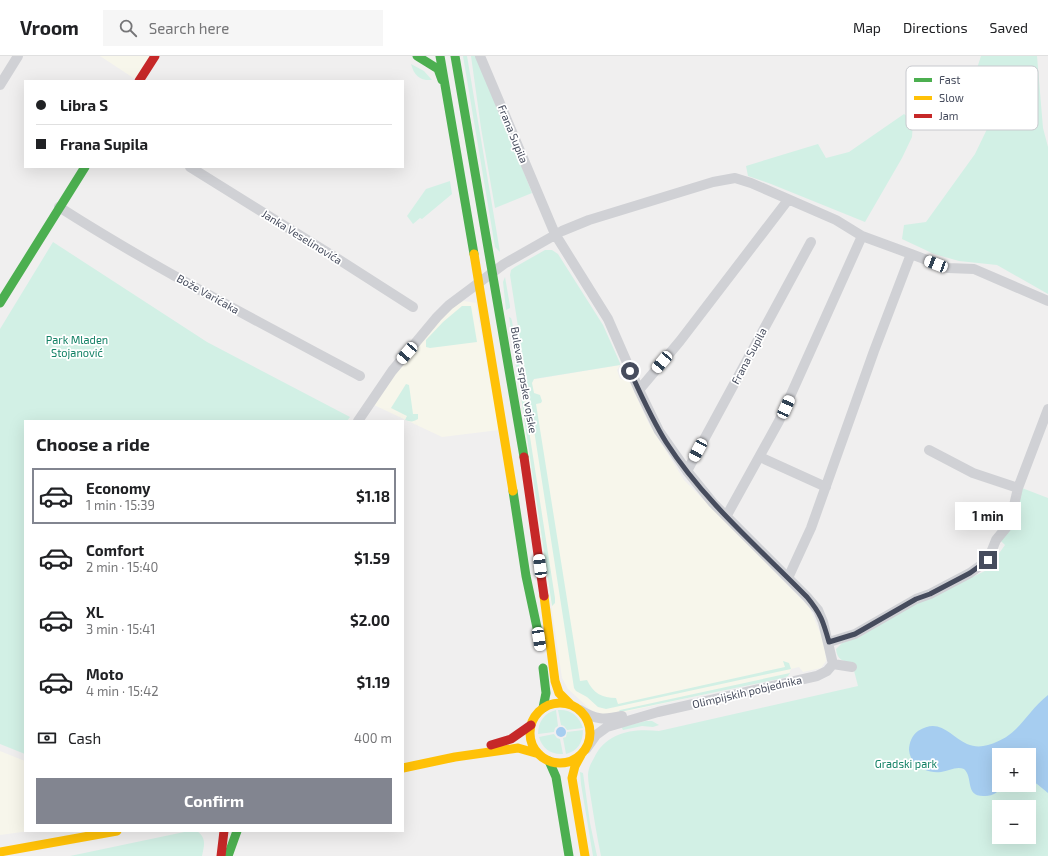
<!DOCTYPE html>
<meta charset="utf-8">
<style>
:root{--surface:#fff;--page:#f6f6f6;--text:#202124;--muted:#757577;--line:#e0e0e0;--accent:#828590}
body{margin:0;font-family:"Exo 2",sans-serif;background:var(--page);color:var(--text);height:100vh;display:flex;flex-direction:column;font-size:15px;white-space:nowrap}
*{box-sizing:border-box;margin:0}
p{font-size:13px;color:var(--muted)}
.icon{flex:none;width:22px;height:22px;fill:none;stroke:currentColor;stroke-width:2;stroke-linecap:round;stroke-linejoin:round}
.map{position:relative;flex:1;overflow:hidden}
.drawer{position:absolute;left:24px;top:364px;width:380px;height:412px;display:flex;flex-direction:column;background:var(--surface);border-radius:0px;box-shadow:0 4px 16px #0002}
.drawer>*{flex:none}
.top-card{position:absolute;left:24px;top:24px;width:380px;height:88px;border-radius:0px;box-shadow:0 4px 16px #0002;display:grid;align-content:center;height:88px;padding:0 12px;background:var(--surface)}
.tools{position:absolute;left:992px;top:692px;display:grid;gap:8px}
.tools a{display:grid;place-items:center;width:44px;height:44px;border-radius:0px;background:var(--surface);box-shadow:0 4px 16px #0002;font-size:20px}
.end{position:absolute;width:18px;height:18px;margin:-9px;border:5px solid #464c5d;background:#fff;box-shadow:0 0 0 2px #fff}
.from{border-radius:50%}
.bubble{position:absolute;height:28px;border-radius:0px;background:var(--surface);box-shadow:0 4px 16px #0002;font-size:13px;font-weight:700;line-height:28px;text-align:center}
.car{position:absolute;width:12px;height:24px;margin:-12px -6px;border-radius:5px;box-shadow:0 0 3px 1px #0007;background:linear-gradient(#fff 24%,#345 0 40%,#fff 0 76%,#345 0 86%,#fff 0)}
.top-card b{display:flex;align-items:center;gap:14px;height:38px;font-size:15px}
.top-card b+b{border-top:1px solid var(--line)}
.top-card i{width:10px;height:10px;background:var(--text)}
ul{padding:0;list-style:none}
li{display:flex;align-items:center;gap:12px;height:56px;margin:0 8px 6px;padding:0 4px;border:2px solid transparent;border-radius:0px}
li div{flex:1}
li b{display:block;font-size:15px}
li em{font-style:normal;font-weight:700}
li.active{border-color:var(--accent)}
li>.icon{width:36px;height:36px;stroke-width:1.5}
h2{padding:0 12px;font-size:18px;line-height:48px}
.pay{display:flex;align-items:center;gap:10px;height:44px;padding:0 12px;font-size:15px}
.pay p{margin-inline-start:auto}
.action{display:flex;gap:8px;margin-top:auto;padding:8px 12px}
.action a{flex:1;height:46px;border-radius:0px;background:var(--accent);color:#fff;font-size:16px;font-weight:700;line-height:46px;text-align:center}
header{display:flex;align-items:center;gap:24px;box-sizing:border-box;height:56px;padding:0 20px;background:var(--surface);border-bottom:1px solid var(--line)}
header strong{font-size:19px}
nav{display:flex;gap:22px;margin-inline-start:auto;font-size:14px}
.search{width:280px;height:36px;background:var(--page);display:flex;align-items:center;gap:10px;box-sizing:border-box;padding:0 14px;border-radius:0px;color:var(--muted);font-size:15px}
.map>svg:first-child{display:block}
</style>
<header>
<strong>Vroom</strong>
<div class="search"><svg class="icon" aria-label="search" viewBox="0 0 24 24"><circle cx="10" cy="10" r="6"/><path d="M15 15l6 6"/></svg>Search here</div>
<nav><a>Map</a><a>Directions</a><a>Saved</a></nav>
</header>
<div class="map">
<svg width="1048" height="800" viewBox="0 0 1048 800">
<rect width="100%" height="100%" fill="#f0efef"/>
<path fill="#f7f6eb" d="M100,0H150L135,23Z
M464,245L476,247L499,374L442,381L372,348L402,305L454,250Z
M620,309L617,314L620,323L628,325L630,327L649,368L684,424L809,551L822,581L825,594L826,605L821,612L803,616L799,611L791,613L788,620L620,657L603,659L591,654L568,633L562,622L518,326Z
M0,695L25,705V775H29L0,779Z"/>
<path fill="#d2f0e5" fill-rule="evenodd" d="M463,0H467L500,196L495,191Z
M471,0H478L532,137L495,152L481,72Z
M981,0H1037L1043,72L1048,91V238L997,209L959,205L934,198L902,183L904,169L926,166L975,98L988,71L967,43Z
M411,8L424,15L432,24C421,25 414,20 411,8Z
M904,58L913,65L912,81L902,102L865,166L771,128L748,120L746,110L818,88L826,102L849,96Z
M450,125L452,138L422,163L420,162L413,168L407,160L426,133Z
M53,186L207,286L350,361L347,365H25V698L0,688V273Z
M545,194H552L558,198L603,269L620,307V309L534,323L532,327L534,337L540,339L542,345L541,347L536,348L580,625L587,624C593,637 602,642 616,642L618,648L785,611L783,605L789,607L791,613L606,653L598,651L587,641L576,635L574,632L510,219L511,214L515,211Z
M505,221L510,250V252L506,254L503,226Z
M462,250H471L477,286L430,292L426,291V284L443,266Z
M509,261L511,262L512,265L555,542V547L552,550Z
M406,328L409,329L413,358H418V363C413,366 411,366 405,364L407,360L391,352Z
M1022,432L1048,442V800H601C597,781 594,762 591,743C590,735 588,727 588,719C588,713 591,707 594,702C606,676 633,672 659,675L858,630L852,607C843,605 837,604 836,593L842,587L860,581L899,556L987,514L1005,489L1000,484ZM999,699H1029V729H999ZM999,751H1029V781H999Z
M790,617L788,620L783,622L620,656L619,655L620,654Z
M556,654L558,670L555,672L554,676L538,678C538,666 544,657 556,654Z
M558,654C571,653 579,660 583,672L567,674L564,670L561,669Z
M646,665H652L659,669L653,671L642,670L623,674L622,672V671Z
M583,674C583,686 578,695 566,698L563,682L566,681L567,676Z
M554,678L557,682L560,683L563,698C551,699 542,692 539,681Z
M580,716L583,717L590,767L597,800H593L581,728Z
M189,775H197C207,782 204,790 202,800H70Z"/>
<path fill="#a6cdf0" d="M1048,639V737L1037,728L1029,724V699H999V729H1003C998,736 994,740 985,740C964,741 974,722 964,713C956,710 949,715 941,716C927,718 910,709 909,694C909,687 912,679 918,675C940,661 950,680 967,688C974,691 981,691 988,689C1020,680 1025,657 1048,639Z
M556 676a5 5 0 1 1 10 0a5 5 0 1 1-10 0Z"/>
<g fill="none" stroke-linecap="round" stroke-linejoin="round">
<path stroke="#d0d1d5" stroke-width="10" d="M480,0L555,178L608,263L639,334L659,375L687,415L713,447L807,541L818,554L823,566L833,608L852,611
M0,29L18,0
M190,111L338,203L413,251
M59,151C156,213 259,266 360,320
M911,198L948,212L974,213L1048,245
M639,334L680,285L788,144
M358,365L392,315L437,261L449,249L504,208L562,175L589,164L713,126L735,122L751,127L836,164L862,180
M929,394L973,417L1018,432
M760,401L826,431
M687,415L811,186
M727,459L779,365L862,180L911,198L874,295L811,472L788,522
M829,586L855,578L916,543L930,538L970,517L988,504L996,484L1010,467L1018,432L1048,353
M580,654C596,664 604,664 622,660
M586,693L596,679L607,671L658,656L817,620L827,615L833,608"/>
<path stroke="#4caf50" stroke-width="9" d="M417,0L438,13L442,24
M440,0L474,198
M455,0L524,401
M0,247L85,111
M513,435L526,520L539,581
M543,612L546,637L543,652
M549,705L556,721L569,800
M228,800L237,775"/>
<path stroke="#ffc107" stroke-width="9" d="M474,198L513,435
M544,540L555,625L559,637L570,648
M530 677a30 30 0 1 1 60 0a30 30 0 1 1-60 0Z
M581,699L575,710L572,722L585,800
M403,712L455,701L518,692L539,698
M0,796L117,775"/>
<path stroke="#c62828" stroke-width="9" d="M139,25L155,0
M524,401L544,540
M491,689L511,683L531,669
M221,800L224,775"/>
</g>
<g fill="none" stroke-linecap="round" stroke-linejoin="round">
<path stroke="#464c5d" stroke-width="5" d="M630,315C641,339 652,364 666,386C704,445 758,491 807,541C821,558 823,565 829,586L855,578L916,543L930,538L970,517L988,504"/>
</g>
<g text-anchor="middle" stroke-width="3.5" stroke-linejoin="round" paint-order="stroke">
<g font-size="11" fill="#464c5d" stroke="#fff">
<text transform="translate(513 78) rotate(68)" y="4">Frana Supila</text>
<text transform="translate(302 181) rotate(32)" y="4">Janka Veselinovića</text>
<text transform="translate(208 238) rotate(29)" y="4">Bože Varićaka</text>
<text transform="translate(749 300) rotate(-62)" y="4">Frana Supila</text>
<text transform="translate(524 324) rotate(80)" y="4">Bulevar srpske vojske</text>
<text transform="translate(747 636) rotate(-13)" y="4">Olimpijskih pobjednika</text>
</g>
<g font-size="11" fill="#138165" stroke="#fff">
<text x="77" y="288">Park Mladen<tspan x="77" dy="13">Stojanović</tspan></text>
<text x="906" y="712">Gradski park</text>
</g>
</g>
<rect x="906" y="10" width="132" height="64" rx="6" fill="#fff" stroke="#c8c9ce" stroke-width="1"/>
<rect x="914" y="22" width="18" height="4" fill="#4caf50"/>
<rect x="914" y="40" width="18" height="4" fill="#ffc107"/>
<rect x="914" y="58" width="18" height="4" fill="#c62828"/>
<g font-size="11" fill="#464c5d">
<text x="939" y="28">Fast</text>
<text x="939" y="46">Slow</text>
<text x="939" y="64">Jam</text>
</g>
</svg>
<div class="tools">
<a>+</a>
<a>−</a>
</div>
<i class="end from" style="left:630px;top:315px"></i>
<i class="end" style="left:988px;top:504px"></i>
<div class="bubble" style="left:955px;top:446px;width:66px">1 min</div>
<i class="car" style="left:936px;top:208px;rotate:291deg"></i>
<i class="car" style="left:407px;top:297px;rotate:221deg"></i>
<i class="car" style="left:662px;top:306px;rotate:220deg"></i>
<i class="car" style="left:786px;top:351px;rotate:24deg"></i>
<i class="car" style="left:698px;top:394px;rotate:208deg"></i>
<i class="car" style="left:540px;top:510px;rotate:353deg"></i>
<i class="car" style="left:539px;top:583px;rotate:171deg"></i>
<div class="top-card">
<b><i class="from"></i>Libra S</b>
<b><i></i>Frana Supila</b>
</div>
<section class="drawer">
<h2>Choose a ride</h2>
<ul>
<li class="active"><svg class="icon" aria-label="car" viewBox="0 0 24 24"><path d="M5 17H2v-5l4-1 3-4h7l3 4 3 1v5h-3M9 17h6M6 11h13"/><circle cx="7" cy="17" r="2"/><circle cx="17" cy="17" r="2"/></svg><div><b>Economy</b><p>1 min · 15:39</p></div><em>$1.18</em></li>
<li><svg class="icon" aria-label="car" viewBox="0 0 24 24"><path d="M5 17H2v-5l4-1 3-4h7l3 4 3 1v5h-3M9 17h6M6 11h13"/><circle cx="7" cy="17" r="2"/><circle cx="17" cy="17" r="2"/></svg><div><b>Comfort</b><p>2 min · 15:40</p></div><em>$1.59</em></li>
<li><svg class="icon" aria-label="car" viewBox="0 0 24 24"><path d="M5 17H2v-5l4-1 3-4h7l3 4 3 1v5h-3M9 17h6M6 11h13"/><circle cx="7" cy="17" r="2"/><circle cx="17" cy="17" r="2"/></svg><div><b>XL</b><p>3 min · 15:41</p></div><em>$2.00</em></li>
<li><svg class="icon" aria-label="car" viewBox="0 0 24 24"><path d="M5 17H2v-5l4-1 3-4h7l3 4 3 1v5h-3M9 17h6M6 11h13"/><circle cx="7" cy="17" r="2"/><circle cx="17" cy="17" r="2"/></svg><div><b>Moto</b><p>4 min · 15:42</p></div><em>$1.19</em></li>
</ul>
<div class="pay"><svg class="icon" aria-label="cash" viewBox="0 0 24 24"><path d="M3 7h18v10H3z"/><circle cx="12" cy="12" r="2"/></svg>Cash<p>400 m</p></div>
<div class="action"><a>Confirm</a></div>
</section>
</div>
